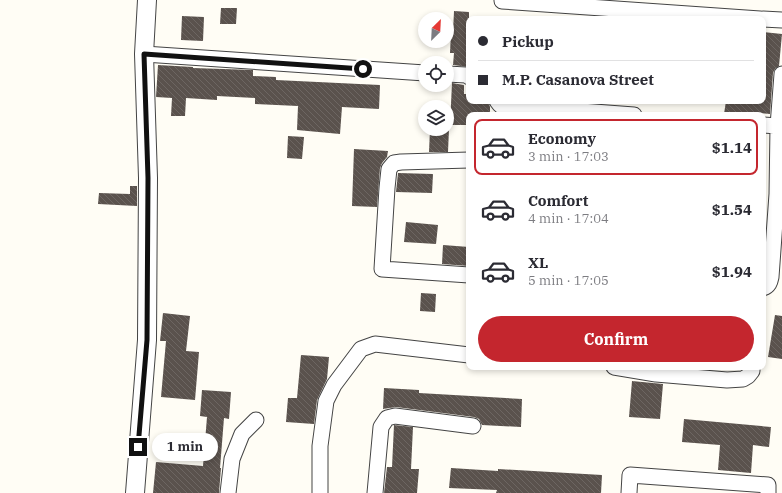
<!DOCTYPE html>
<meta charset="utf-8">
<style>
:root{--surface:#fff;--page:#f2f2f3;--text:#2b2b33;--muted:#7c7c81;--line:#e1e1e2;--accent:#c4262e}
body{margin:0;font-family:"IBM Plex Serif",serif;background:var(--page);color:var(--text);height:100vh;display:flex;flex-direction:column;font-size:15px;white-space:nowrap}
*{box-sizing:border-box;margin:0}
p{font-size:13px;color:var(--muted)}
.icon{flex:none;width:22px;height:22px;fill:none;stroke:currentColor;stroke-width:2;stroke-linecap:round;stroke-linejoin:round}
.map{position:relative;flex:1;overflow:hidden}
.panel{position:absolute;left:466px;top:112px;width:300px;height:258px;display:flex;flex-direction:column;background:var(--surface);border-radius:8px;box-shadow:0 2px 6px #0003}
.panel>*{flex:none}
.guide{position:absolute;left:466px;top:16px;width:300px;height:88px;border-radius:8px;box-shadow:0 2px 6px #0003;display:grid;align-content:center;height:88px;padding:0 12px;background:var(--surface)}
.needle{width:26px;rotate:24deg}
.buttons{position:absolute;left:418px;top:12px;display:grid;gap:8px}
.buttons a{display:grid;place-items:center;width:36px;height:36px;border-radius:50%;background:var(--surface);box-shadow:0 2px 6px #0003;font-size:20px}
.end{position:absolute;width:18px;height:18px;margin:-9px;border:5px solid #111;background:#fff;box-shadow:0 0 0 2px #fff}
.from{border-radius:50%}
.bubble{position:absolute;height:28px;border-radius:14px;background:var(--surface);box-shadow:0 2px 6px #0003;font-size:13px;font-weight:700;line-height:28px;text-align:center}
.guide b{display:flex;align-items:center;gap:14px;height:38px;font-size:15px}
.guide b+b{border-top:1px solid var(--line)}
.guide i{width:10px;height:10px;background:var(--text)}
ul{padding:7px 0 0;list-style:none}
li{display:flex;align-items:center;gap:12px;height:56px;margin:0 8px 6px;padding:0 4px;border:2px solid transparent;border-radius:8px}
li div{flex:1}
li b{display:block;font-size:15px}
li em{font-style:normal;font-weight:700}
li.on{border-color:var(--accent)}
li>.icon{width:36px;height:36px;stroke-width:1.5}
.primary-button{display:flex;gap:8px;margin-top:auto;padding:8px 12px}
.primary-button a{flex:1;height:46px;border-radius:24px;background:var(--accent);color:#fff;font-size:16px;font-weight:700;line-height:46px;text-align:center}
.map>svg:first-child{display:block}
</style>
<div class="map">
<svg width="782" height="493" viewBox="0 0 782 493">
<defs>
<pattern id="building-back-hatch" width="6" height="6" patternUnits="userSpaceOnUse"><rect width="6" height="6" fill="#5a524d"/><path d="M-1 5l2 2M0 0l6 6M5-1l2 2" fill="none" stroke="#6d6662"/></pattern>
</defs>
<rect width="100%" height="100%" fill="#fffdf5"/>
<path fill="url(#building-back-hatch)" d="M221,8H237L236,24H220Z
M454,11L469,12V67L453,65L454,53H450L451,32H453Z
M182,16L204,17L203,41L181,40Z
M763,32L782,34L779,66L775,69L773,73L770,114L749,112V115L724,114L726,101H763Z
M158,65L193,67V68L253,70V76L276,77V80L380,85L379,109L342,107L340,134L297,130L298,106L255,104V98L217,96V100L186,98L185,116H171L172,98L156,97Z
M452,83L464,85V94H469V101H488L490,107V115H469V125H450Z
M430,129H449L448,152H429Z
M288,136L304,137L302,159L287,158Z
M354,149L388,151L387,157L382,163L380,168L377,207L352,206Z
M398,173L433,174L432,193L396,192Z
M130,186H137V206L98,204L99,193L130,194Z
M406,222L438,225L436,244L404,242Z
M443,245L469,247V266L442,264Z
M421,293L436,294L435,312L420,311Z
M163,313L190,316L186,351L199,352L195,400L161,397L166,341H160Z
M775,315L782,316V359L768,357Z
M301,355L329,357L327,379L317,400L314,424L286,422L288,398H297Z
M632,381L663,384L660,419L629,417Z
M384,388L419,390V393L522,399L521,427L482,425L479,419L474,417L396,407L383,409Z
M202,390L231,392L229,419L224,418L220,468H221L219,493H153L156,462L203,466L207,417L200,416Z
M684,419L771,427L769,447L753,445L751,473L718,470L720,445L682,442Z
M394,425L413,427L411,469H419L417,493H384L387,467H392Z
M451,468L498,471V469L602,475L601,493H496L497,490L449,488Z"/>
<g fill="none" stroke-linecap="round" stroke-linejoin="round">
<defs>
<path id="minor" d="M502,0V1L760,19
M763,19L782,20
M144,54L425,73
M447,74L466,75L469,77
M497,101L500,105L634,115
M763,125L778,126
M469,160L401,162L394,163L389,169L387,188L382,269L469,275
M763,288C769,286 770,282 771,277L777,194L778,126L782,74
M614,367L656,374L727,380L743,379L748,376L752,371V367
M228,493L232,459L242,434L256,420
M320,493V446L326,401L334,385L361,349L375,344L469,355
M375,493L381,427L387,418L395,416L473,426
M629,493L630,475L768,485V493"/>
<path id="tertiary" d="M135,493L147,340L148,178L144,54L147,0"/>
</defs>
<use href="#minor" stroke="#444" stroke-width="17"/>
<use href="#tertiary" stroke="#444" stroke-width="20"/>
<use href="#minor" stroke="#fff" stroke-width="15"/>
<use href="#tertiary" stroke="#fff" stroke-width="18"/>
</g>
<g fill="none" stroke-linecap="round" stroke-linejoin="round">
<path stroke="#111" stroke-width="5" d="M138,447L147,340L148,178L144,54L363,69"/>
</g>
</svg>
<div class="buttons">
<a><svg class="needle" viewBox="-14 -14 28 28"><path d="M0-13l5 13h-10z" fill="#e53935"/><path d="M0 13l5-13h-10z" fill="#7c7c81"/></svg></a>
<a><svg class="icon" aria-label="locate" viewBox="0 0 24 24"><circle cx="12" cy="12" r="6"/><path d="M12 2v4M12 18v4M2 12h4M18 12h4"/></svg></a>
<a><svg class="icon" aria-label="layers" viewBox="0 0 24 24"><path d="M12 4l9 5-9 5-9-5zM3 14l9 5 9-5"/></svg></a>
</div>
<i class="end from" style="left:363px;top:69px"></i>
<i class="end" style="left:138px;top:447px"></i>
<div class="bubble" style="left:152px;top:433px;width:66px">1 min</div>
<div class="guide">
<b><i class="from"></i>Pickup</b>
<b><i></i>M.P. Casanova Street</b>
</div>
<section class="panel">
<ul>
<li class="on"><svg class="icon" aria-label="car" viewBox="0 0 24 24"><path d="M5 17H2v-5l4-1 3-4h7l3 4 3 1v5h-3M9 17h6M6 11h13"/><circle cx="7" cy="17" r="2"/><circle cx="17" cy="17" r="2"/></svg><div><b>Economy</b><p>3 min · 17:03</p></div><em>$1.14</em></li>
<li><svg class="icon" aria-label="car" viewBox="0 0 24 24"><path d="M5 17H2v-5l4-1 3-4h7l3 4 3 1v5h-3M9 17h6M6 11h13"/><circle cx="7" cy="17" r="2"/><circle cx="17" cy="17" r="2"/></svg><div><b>Comfort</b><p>4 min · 17:04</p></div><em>$1.54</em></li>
<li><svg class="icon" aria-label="car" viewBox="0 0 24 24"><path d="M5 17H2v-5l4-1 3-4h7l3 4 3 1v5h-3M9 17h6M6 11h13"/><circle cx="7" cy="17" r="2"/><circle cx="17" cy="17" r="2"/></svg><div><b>XL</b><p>5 min · 17:05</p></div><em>$1.94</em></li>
</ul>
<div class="primary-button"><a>Confirm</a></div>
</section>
</div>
